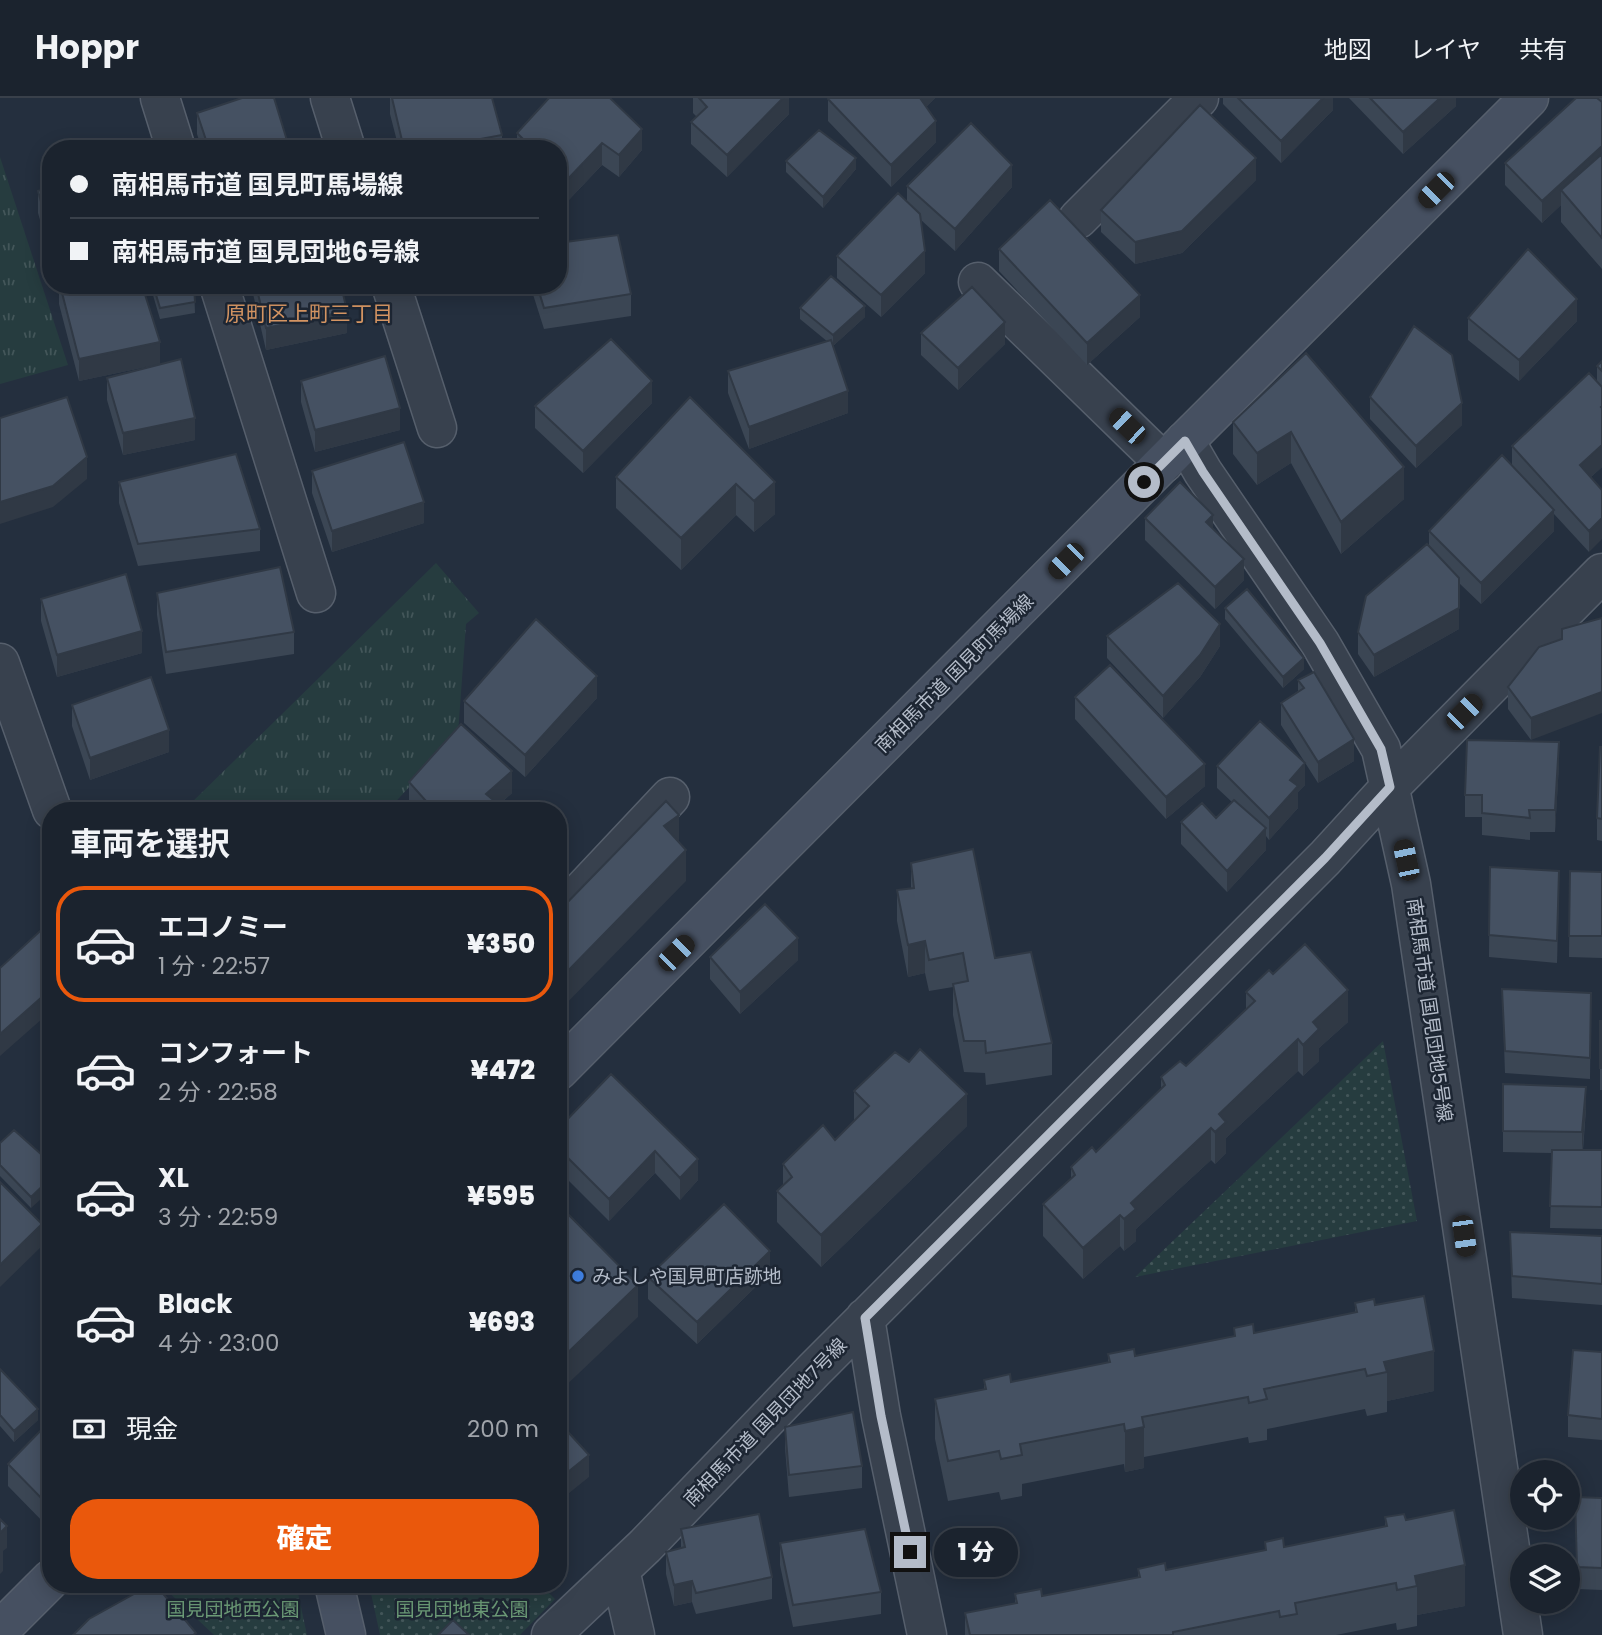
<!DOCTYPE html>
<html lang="ja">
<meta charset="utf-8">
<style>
:root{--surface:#1b232e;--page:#242b36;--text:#f1f3f6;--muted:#a0a4aa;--line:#39404a;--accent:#ea580c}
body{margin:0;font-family:Poppins,"Noto Sans JP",sans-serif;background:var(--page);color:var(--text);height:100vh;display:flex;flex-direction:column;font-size:26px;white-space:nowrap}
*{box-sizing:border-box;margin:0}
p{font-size:23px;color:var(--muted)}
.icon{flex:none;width:38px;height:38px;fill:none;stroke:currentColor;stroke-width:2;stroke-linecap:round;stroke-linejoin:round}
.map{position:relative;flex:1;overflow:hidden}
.details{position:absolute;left:42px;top:704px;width:525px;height:791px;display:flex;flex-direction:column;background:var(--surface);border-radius:28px;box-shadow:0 4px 18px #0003,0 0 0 2px var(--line)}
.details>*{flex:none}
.top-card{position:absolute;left:42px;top:42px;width:525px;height:154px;border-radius:28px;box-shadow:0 4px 18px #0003,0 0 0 2px var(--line);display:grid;align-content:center;height:154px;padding:0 28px;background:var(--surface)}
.tools{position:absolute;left:1510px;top:1362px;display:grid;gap:14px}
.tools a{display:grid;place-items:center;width:70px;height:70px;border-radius:50%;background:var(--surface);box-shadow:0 4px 18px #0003,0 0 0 2px var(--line);font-size:35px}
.end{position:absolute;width:32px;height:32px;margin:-16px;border:9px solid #b4bcc9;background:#111;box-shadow:0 0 0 4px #111}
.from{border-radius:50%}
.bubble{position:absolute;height:49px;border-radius:24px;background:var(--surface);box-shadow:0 4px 18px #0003,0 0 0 2px var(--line);font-size:23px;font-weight:800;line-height:49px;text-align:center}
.car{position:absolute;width:21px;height:42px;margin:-21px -10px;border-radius:9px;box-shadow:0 0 5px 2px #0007;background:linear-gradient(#222 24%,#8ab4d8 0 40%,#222 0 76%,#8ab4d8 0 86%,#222 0)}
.top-card b{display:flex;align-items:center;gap:24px;height:66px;font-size:26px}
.top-card b+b{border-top:2px solid var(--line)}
.top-card i{width:18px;height:18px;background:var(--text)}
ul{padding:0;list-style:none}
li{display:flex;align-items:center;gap:21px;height:116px;margin:0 14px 10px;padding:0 14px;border:4px solid transparent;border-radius:28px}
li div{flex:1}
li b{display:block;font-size:26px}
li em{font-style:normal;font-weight:800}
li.active{border-color:var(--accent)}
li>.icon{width:63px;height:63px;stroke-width:1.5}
h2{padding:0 28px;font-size:32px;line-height:84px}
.pay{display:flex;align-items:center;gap:18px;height:77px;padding:0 28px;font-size:26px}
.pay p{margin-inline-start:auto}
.button{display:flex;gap:14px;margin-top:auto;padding:14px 28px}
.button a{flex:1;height:80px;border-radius:28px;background:var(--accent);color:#fff;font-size:28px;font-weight:800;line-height:80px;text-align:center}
header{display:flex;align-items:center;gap:42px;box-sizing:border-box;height:98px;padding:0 35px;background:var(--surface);border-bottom:2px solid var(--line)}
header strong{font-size:33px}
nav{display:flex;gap:38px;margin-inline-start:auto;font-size:24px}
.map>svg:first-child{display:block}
</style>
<header>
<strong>Hoppr</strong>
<nav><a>地図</a><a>レイヤ</a><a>共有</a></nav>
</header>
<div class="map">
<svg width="1602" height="1537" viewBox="0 0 1602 1537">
<defs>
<pattern id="grass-tufts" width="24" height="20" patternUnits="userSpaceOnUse" patternTransform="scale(1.75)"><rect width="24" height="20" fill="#263c3f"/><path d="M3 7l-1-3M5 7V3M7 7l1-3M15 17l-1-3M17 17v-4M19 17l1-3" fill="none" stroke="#435659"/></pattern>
<pattern id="park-dots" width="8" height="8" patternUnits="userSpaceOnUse" patternTransform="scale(1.75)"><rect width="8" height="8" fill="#263c3f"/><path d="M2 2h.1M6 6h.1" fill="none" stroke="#435659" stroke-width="1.8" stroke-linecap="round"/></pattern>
</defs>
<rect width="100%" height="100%" fill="#242f3e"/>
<path fill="url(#grass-tufts)" d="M0,59L68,267L0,286Z
M436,465L479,515L466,526L458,636L388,712H184Z"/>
<path fill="url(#park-dots)" d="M1383,943L1417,1123L1135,1179Z
M160,1486H296L307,1537H214Z
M369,1486H540L555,1501L520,1537H380Z"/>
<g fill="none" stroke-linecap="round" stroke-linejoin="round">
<defs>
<path id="street" d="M160,0L176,51
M330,0L346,51
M1078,121L1199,0
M978,184L1164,365
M219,187L316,495
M391,187L437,330
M1185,343L1203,374L1320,545L1381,651L1411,786L1523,1537
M0,565L52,712
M558,818L670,699
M865,1220L881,1318L927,1537
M620,1472L635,1537
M551,1537L645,1448L814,1272L1325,760L1390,689L1602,475"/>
<path id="secondary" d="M558,973L1185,343L1529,0
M334,1486L346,1537
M0,1532L51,1481"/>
</defs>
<use href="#street" stroke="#565f6c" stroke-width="41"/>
<use href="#secondary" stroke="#565f6c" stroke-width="41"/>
<use href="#street" stroke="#38414e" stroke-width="38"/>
<use href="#secondary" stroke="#465061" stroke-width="38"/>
</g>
<path fill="#3b4654" d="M390,0H492L502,37V51H399L390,16Z
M549,0L642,52L619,79L602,67L565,106L558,99V51H517V35Z
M693,0H789V16L727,79L691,46V24L697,19L693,15Z
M935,0L926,9L936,44L891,89L828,23V1Z
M1223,0H1333V12L1281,65L1223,6Z
M1349,0H1456V8L1403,56Z
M1576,0H1602V171L1561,124V107L1542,125L1505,87V65Z
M197,15L289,51H202L197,36Z
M786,63L856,71L823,110L786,74Z
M1256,82L1182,155L1135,166L1101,134V112Z
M907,88L1012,89L955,153L921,122L925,175L881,219L837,180V158L907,103Z
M51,89V160L38,115V93Z
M999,151L1140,219L1087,267L999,173Z
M59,187H142L160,266L79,283L59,206Z
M150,187H194L195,215L160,221Z
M251,187H341L347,235L266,252Z
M530,187H558L631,196V218L544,231Z
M800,210L865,219L833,248L848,315L749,351L728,295V273L828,244L800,221Z
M1468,220L1577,223L1519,283L1468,242Z
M921,235L1005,246L958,292L921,257Z
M1306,255L1404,401L1341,456L1291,365L1257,387L1233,356V324Z
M1602,263V369L1591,379L1589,454L1554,416V433L1481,506L1459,485V531L1374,579L1358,556V534L1429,448V433L1512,367V348L1597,284V268Z
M107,280L195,342L123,357L107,302Z
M301,283L400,332L315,354L301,304Z
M690,299L775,416L754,434L736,417L681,472L616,410V379Z
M1370,299L1462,327L1416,370L1370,321Z
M652,305L583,375L535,330V308Z
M312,373L424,425L332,454L312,395Z
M119,384L260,431V453L138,468L119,405Z
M1145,420L1213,430L1244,482L1215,511L1145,442Z
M157,495L294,534V556L166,576L157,517Z
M41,501L142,555L57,579L41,523Z
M1225,510L1304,571L1283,590L1225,521Z
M1602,520L1531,642L1508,611V589L1562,541Z
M1107,538L1220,548L1200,579L1163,620L1107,560Z
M1298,582L1354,663L1318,685L1281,627V605L1298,593Z
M1075,599L1205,688L1166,721L1075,621Z
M597,600L525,679L464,625V603Z
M72,607L169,654L90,682L72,628Z
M1602,649V743L1597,742V720Z
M1559,666L1555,734H1530V742L1482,737V719H1465V697Z
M1217,668L1305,687L1298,694V710L1269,742L1266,738V752L1227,794L1181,746V724L1216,720L1232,704L1217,690Z
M409,684L512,695L499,707L504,712H414L409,706Z
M911,765L995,860L1052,945V977L986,987L985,975L964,974L953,917V889L929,893L925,875L908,879L897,823V792L911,790Z
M1490,769L1559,794L1557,865L1489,859Z
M1570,773L1602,774V860L1569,859Z
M710,859L798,862L740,916L710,881Z
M1273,876L1348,924L1319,950V963L1303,978L1298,973L1226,1040V1055L1215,1066L1211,1062L1136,1131V1143L1124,1153L1120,1148L1083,1181L1043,1138V1106L1071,1081V1069L1096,1054L1161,991V979L1186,968L1246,912V894Z
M1502,891L1591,895L1590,981L1505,975Z
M1600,923H1602V992H1600Z
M1503,986L1586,1011L1583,1052H1602V1131L1550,1130L1552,1055L1503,1054Z
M854,993L967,1028L821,1169L777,1124V1093L783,1087V1066L835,1042L854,1023Z
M558,1031L698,1061V1082L680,1102L655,1075L609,1123L558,1072Z
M0,1045L51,1065L31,1110L0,1078Z
M1510,1134L1602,1138V1207L1512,1200Z
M770,1175L697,1246L648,1201V1179Z
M1355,1205L1375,1207L1434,1293L1387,1303V1314L1367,1318L1365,1311L1267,1331V1342L1249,1345L1248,1339L1144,1359V1370L1125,1374L1124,1366L1022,1386V1398L1001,1402L999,1394L948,1403L935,1341V1301L984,1291V1282L1011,1284L1108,1265V1256L1135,1258L1234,1238V1230L1254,1235L1355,1214Z
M1602,1254V1342L1568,1339V1317Z
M0,1271L38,1322L14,1344L0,1328Z
M51,1322V1424L47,1428L8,1388V1366Z
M785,1329L862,1368V1390L789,1399L785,1350Z
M1575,1399L1602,1400V1492L1577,1491Z
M1385,1419L1406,1422L1465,1508L1417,1517V1528L1397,1532L1396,1525L1336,1537H965V1515L1015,1505V1496L1042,1498L1138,1479V1471L1166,1472L1265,1452V1444L1284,1449L1385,1428Z
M681,1431L772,1479V1501L696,1516L692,1504L674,1508L666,1476V1454L681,1450Z
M780,1445L881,1494V1516L793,1529L780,1467Z"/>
<path fill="#303945" d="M783,0H789V16L727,79V57Z
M918,0H935L918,18Z
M1323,0H1333V12L1281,65V43Z
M1440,0H1456V8L1403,56V34Z
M936,23V44L891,89V67Z
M642,31V52L619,79V57Z
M602,45V67L565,106V84Z
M1602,48V69L1561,92V107L1542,125V103Z
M856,60V71L823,110V99Z
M1256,60V82L1182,155L1135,166V144Z
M1012,67V89L955,153V131Z
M925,153V175L881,219V197Z
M1140,197V219L1087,267V245Z
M1577,201V223L1519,283V262Z
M865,208V219L833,248V237Z
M347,213V235L266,252V230Z
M1005,224V246L958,292V270Z
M160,244V266L79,283V261Z
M652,283V305L583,375V353Z
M848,293V315L749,351V329Z
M1462,305V327L1416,370V348Z
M400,310V332L315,354V332Z
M195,320V342L123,357V335Z
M1291,334V365L1257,387V355Z
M1602,347V369L1580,389V367Z
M87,359V381L53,409L0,426V404Z
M1404,369V401L1341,456V424Z
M775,384V416L754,434V403Z
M736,386V417L681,472V440Z
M424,404V425L332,454V433Z
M1554,412V433L1481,506V485Z
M1213,417V439L1206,424Z
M1602,420V441L1589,454V433Z
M1244,461V482L1215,511V489Z
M1459,510V531L1374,579V557Z
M1220,526V548L1200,579L1163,620V598Z
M142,533V555L57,579V557Z
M1304,560V571L1283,590V579Z
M597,578V600L525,679V657Z
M1602,594V615L1531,642V620Z
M169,632V654L90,682V660Z
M1354,641V663L1318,685V664Z
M1559,644V666L1555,734V712Z
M1305,665V687L1298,694V710L1269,742V720L1290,682Z
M1205,666V688L1166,721V699Z
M512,673V695L493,712L486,696Z
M679,717V749L664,728Z
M1266,730V752L1227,794V773Z
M686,752V783L558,914V883Z
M1559,773V794L1557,865V843Z
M798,840V862L740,916V894Z
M925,843V875L908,879V847Z
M51,891V913L0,958V936Z
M1348,892V924L1319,950V963L1303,978V947L1313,924Z
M1298,941V973L1226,1040V1055L1215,1066V1034L1219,1016Z
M1586,989V1011L1582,1056V1034Z
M967,996V1028L821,1169V1137Z
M1211,1030V1062L1136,1131V1143L1124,1153V1121L1131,1105Z
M655,1053V1075L609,1123V1101Z
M698,1061V1082L680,1102V1080Z
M51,1080V1092L31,1110V1099Z
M1120,1117V1148L1083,1181V1150Z
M42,1126V1148L0,1189V1167Z
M770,1153V1175L697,1246V1224Z
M638,1187V1219L558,1295V1264Z
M1434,1253V1293L1387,1303V1274L1384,1264Z
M38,1311V1322L14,1344V1333Z
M1144,1329V1370L1125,1374V1333Z
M589,1357V1379L558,1404V1382Z
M51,1403V1424L47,1428V1406Z
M7,1428V1450L3,1453V1473L0,1476V1435Z
M1465,1467V1508L1417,1517V1488L1415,1478Z
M692,1483V1504L674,1508V1487Z"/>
<path fill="#455162" stroke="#303945" stroke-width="2" d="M242,0H274L289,49L283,51H209L197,15Z
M392,0H492L502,37L427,51H404Z
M549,0H610L642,31L619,57L602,45L565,84L558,77V51H533L517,35Z
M699,0H783L727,57L691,24L707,9Z
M829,0H920L936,23L891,67L828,1Z
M1238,0H1323L1281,43Z
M1370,0H1440L1403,34Z
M1576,0H1597L1602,4V48L1542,103L1505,65Z
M1200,7L1256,60L1182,133L1135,144L1101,112Z
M971,25L1012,67L955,131L907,88Z
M819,32L856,60L823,99L786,63Z
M1602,56V140L1561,92Z
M51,89V139L38,93Z
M898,95L920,116L925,153L881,197L837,158Z
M1050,102L1140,197L1087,245L999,151Z
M618,137L631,196L544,210L537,187H558V145Z
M1528,151L1577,201L1519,262L1468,220Z
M831,178L865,208L833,237L800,210Z
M60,187H142L160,244L79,261Z
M153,187H194L195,204L160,210Z
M256,187H341L347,213L266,230Z
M972,189L1005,224L958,270L921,235Z
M1414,228L1452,257L1462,305L1416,348L1370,299Z
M611,241L652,283L583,353L535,308Z
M831,242L848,293L749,329L728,273Z
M1306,255L1404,369L1341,424L1291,334L1257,355L1233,324Z
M385,258L400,310L315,332L301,283Z
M181,261L195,320L123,335L107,280Z
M1602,263V273L1597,268Z
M1589,275L1602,289V308L1601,309L1602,310V347L1580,367L1602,392V420L1589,433L1512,348Z
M67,299L87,359L53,388L0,404V320Z
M690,299L775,384L754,403L736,386L681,440L616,379Z
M404,344L424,404L332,433L312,373Z
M236,356L260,431L138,446L119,384Z
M1502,357L1554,412L1481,485L1429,433Z
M1180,384L1213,417L1206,424L1244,461L1215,489L1145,420Z
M1427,446L1459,480V510L1374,557L1358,534L1366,498Z
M280,469L294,534L166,554L157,495Z
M126,476L142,533L57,557L41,501Z
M1178,485L1220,526L1200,557L1163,598L1107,538Z
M1247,491L1304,560L1283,579L1225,510Z
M1602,520V594L1531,620L1508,589L1539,549L1562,541V531Z
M536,521L597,578L525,657L464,603Z
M1110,567L1205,666L1166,699L1075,599Z
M1314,574L1354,641L1318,664L1281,605L1304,590L1298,582Z
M151,579L169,632L90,660L72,607Z
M1260,623L1305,665L1290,682L1298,688L1269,720L1217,668Z
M461,626L512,673L486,696L504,711L501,712H434L409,684Z
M1467,642L1559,644L1555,712H1529L1530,720L1482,715V697H1465Z
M1600,649H1602V721L1597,720Z
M1234,702L1266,730L1227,773L1181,724L1202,705L1216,720Z
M666,703L679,717L664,728L686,752L558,883V814Z
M392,704L402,712H383Z
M973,751L995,860L1031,854L1052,945L986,955L985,943H964L953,886L968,883L963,855L929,862L925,843L908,847L897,792L914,790L911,765Z
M1490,769L1559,773L1557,843L1489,837Z
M1570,773L1602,774V838H1569Z
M765,806L798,840L740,894L710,859Z
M51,823V891L0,936V870Z
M1305,846L1348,892L1313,924L1319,931L1303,947L1298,941L1219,1016L1226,1024L1215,1034L1211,1030L1131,1105L1136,1111L1124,1121L1120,1117L1083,1150L1043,1106L1075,1077L1071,1069L1092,1049L1096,1054L1165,987L1161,979L1180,963L1186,968L1255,903L1246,894L1269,872L1273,876Z
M1502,891L1591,895L1590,960L1505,953Z
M1600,923H1602V970H1600Z
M920,951L967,996L821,1137L777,1093L792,1079L783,1066L823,1027L835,1042L869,1008L854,993L895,954L909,964Z
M611,976L698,1061L680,1080L655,1053L609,1101L558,1050V1031Z
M1503,986L1586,989L1582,1034L1503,1033Z
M14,1032L51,1065V1080L31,1099L0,1067V1045Z
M1552,1052H1602V1109L1550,1108Z
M0,1084L42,1126L0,1167Z
M558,1106L638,1187L558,1264Z
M724,1106L770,1153L697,1224L648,1179Z
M1510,1134L1602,1138V1186L1512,1178Z
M1424,1198L1434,1253L1384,1264L1387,1274L1367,1278L1365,1271L1264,1291L1267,1301L1249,1305L1248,1299L1142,1319L1144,1329L1125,1333L1124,1326L1020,1346L1022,1357L1001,1361L999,1353L948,1363L935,1301L986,1291L984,1282L1010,1276L1011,1284L1110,1264L1108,1256L1134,1251L1135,1258L1235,1238L1234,1230L1253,1226L1254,1235L1357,1214L1355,1205L1374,1201L1375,1207Z
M1573,1252L1602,1254V1321L1568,1317Z
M0,1271L38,1311L14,1333L0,1317Z
M853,1314L862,1368L789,1377L785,1329Z
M51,1322V1403L47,1406L8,1366Z
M558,1323L589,1357L558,1382Z
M1575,1399L1602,1400V1470L1577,1469Z
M1454,1412L1465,1467L1415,1478L1417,1488L1397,1492L1396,1485L1295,1505L1297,1516L1280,1519L1279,1513L1173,1534V1537H970L965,1515L1017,1505L1015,1496L1041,1491L1042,1498L1140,1479L1138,1471L1165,1465L1166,1472L1266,1452L1265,1444L1283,1440L1284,1449L1387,1428L1385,1419L1404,1416L1406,1422Z
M759,1416L772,1479L696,1495L692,1483L674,1487L666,1454L685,1449L681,1431Z
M0,1421L7,1428L0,1435Z
M865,1431L881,1494L793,1507L780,1445Z
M152,1486H155L196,1535L193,1537H73L89,1521Z
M453,1522L469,1537H438Z"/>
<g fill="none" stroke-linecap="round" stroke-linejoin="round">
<path stroke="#b4bcc9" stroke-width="9" d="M910,1454L881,1318L865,1220L1325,760L1390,689L1381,651L1320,545L1203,374L1185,343L1144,384"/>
</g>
<circle fill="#3f7fe0" stroke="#1d2633" stroke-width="2.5" cx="578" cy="1178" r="7"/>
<g text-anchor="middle" stroke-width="5" stroke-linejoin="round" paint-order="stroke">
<g font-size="19" fill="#b4bcc9" stroke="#1d2633">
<text transform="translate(954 575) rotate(-45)" y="7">南相馬市道 国見町馬場線</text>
<text transform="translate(1430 912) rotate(82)" y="7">南相馬市道 国見団地5号線</text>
<text transform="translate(765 1324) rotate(-46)" y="7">南相馬市道 国見団地7号線</text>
</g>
<g font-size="19" fill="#b4bcc9" stroke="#1d2633" text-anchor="start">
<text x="592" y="1185">みよしや国見町店跡地</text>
</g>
<g font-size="19" fill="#6b9a76" stroke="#1d2633">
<text x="233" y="1518">国見団地西公園</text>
<text x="462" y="1518">国見団地東公園</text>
</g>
<g font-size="21" fill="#d59563" stroke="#1d2633">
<text x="309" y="223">原町区上町三丁目</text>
</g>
</g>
</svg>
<div class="tools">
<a><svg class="icon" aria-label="locate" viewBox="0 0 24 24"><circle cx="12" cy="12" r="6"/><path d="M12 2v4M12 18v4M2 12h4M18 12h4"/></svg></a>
<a><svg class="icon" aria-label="layers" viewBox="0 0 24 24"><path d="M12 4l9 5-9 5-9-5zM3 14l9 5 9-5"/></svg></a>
</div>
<i class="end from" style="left:1144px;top:384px"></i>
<i class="end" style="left:910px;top:1454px"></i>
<div class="bubble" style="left:934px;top:1430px;width:84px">1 分</div>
<i class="car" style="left:1436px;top:92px;rotate:225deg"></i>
<i class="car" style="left:1127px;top:328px;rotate:314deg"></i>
<i class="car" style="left:1066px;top:463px;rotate:225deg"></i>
<i class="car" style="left:1464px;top:614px;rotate:45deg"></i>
<i class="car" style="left:1406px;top:762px;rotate:348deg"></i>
<i class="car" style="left:676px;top:855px;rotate:45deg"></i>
<i class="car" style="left:1464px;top:1138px;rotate:172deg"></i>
<div class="top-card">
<b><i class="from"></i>南相馬市道 国見町馬場線</b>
<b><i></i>南相馬市道 国見団地6号線</b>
</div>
<section class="details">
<h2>車両を選択</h2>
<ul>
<li class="active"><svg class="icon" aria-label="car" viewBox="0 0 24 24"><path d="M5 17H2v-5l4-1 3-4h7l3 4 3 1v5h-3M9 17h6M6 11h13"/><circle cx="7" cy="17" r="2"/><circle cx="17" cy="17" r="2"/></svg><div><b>エコノミー</b><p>1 分 · 22:57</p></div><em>¥350</em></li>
<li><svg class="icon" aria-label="car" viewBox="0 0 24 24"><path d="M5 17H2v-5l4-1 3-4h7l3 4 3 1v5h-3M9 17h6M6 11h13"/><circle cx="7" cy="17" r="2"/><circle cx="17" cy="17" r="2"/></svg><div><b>コンフォート</b><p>2 分 · 22:58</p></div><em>¥472</em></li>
<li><svg class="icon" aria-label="car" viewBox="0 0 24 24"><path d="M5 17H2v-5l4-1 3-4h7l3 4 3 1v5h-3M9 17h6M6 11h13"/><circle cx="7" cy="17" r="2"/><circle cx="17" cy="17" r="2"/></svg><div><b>XL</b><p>3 分 · 22:59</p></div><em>¥595</em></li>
<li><svg class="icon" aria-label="car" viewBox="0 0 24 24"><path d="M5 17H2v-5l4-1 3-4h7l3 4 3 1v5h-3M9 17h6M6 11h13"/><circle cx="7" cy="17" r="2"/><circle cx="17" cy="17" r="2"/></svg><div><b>Black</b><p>4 分 · 23:00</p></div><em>¥693</em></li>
</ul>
<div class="pay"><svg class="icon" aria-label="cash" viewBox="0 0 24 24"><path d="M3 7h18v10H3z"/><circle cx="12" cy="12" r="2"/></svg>現金<p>200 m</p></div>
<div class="button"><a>確定</a></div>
</section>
</div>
